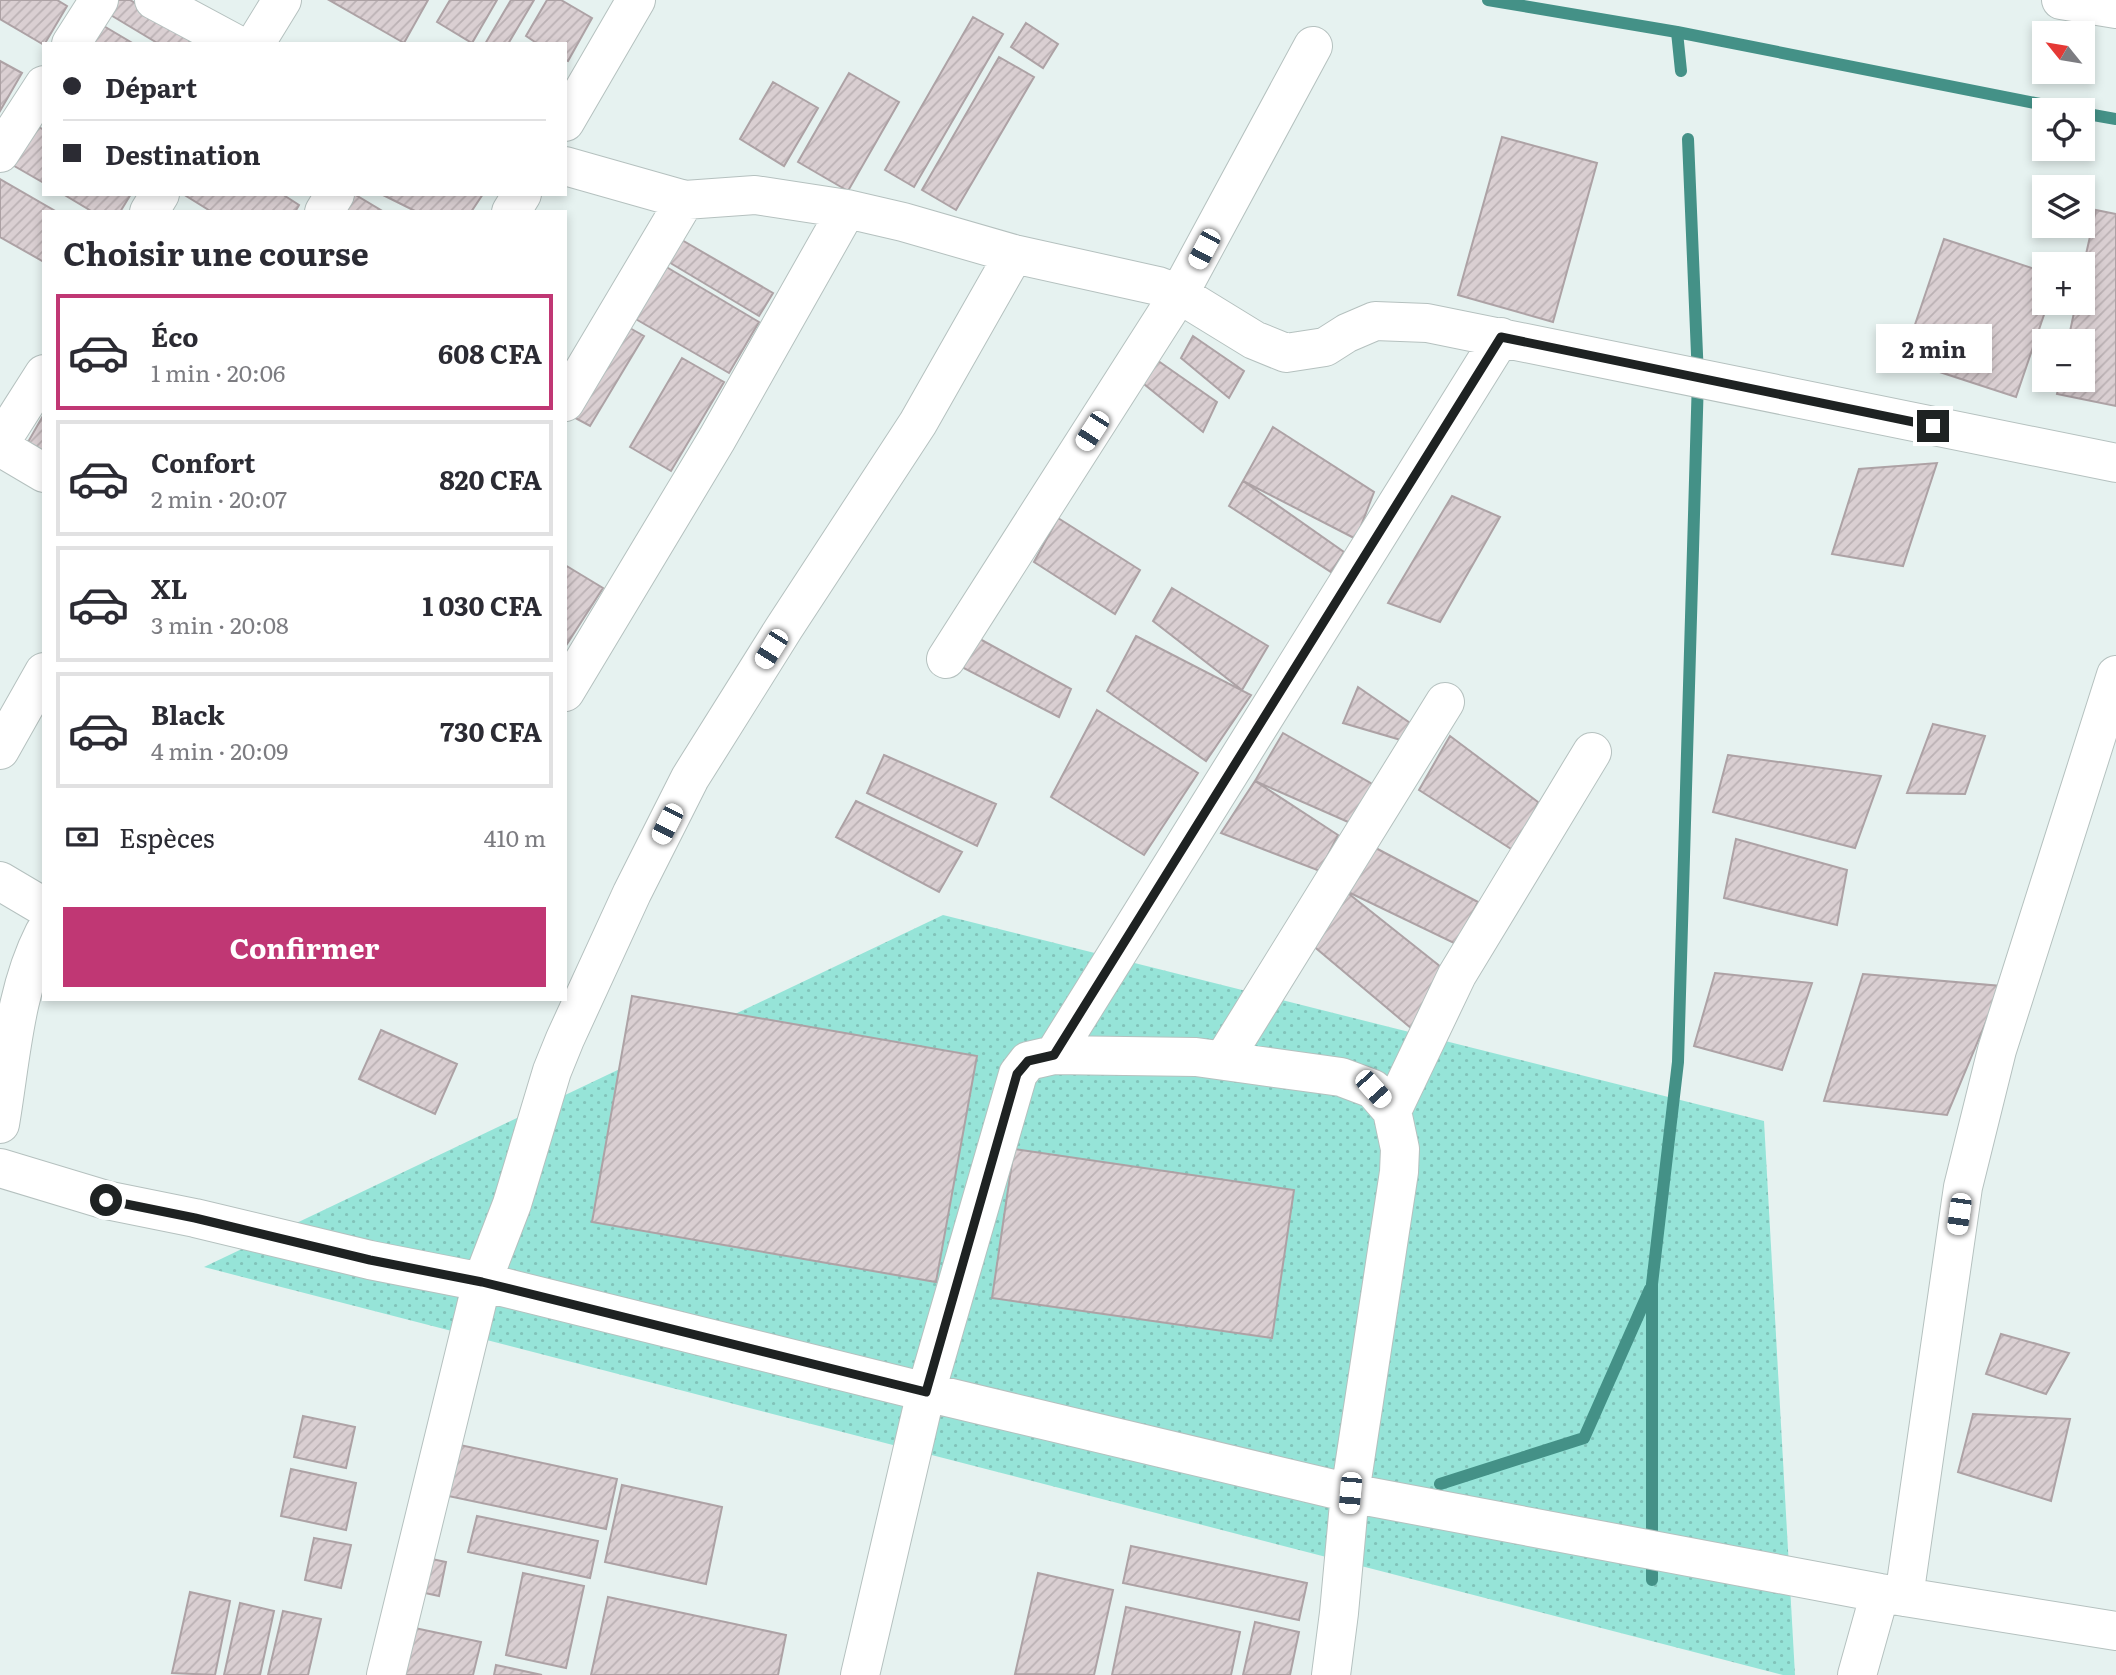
<!DOCTYPE html>
<html lang="fr">
<meta charset="utf-8">
<style>
:root{--surface:#fff;--page:#f2f2f3;--text:#2b2b33;--muted:#7c7c81;--line:#e1e1e2;--accent:#c03774}
body{margin:0;font-family:Literata,serif;background:var(--page);color:var(--text);height:100vh;display:flex;flex-direction:column;font-size:26px;white-space:nowrap}
*{box-sizing:border-box;margin:0}
p{font-size:23px;color:var(--muted)}
.icon{flex:none;width:38px;height:38px;fill:none;stroke:currentColor;stroke-width:2;stroke-linecap:round;stroke-linejoin:round}
.map{position:relative;flex:1;overflow:hidden}
.panel{position:absolute;left:42px;top:210px;width:525px;height:791px;display:flex;flex-direction:column;background:var(--surface);border-radius:0px;box-shadow:0 4px 10px #0003}
.panel>*{flex:none}
.hud{position:absolute;left:42px;top:42px;width:525px;height:154px;border-radius:0px;box-shadow:0 4px 10px #0003;display:grid;align-content:center;height:154px;padding:0 21px;background:var(--surface)}
.needle{width:46px;rotate:300deg}
.controls{position:absolute;left:2032px;top:21px;display:grid;gap:14px}
.controls a{display:grid;place-items:center;width:63px;height:63px;border-radius:0px;background:var(--surface);box-shadow:0 4px 10px #0003;font-size:35px}
.end{position:absolute;width:32px;height:32px;margin:-16px;border:9px solid #1e2222;background:#fff;box-shadow:0 0 0 4px #fff}
.from{border-radius:50%}
.bubble{position:absolute;height:49px;border-radius:0px;background:var(--surface);box-shadow:0 4px 10px #0003;font-size:23px;font-weight:700;line-height:49px;text-align:center}
.car{position:absolute;width:21px;height:42px;margin:-21px -10px;border-radius:9px;box-shadow:0 0 5px 2px #0007;background:linear-gradient(#fff 24%,#345 0 40%,#fff 0 76%,#345 0 86%,#fff 0)}
.hud b{display:flex;align-items:center;gap:24px;height:66px;font-size:26px}
.hud b+b{border-top:2px solid var(--line)}
.hud i{width:18px;height:18px;background:var(--text)}
ul{padding:0;list-style:none}
li{display:flex;align-items:center;gap:21px;height:116px;margin:0 14px 10px;padding:0 7px;border:4px solid var(--line);border-radius:0px}
li div{flex:1}
li b{display:block;font-size:26px}
li em{font-style:normal;font-weight:700}
li.current{border-color:var(--accent)}
li>.icon{width:63px;height:63px;stroke-width:1.5}
h2{padding:0 21px;font-size:32px;line-height:84px}
.pay{display:flex;align-items:center;gap:18px;height:77px;padding:0 21px;font-size:26px}
.pay p{margin-inline-start:auto}
.button{display:flex;gap:14px;margin-top:auto;padding:14px 21px}
.button a{flex:1;height:80px;border-radius:0px;background:var(--accent);color:#fff;font-size:28px;font-weight:700;line-height:80px;text-align:center}
.map>svg:first-child{display:block}
</style>
<div class="map">
<svg width="2116" height="1675" viewBox="0 0 2116 1675">
<defs>
<pattern id="grass-dots" width="8" height="8" patternUnits="userSpaceOnUse" patternTransform="scale(1.75)"><rect width="8" height="8" fill="#96e4d8"/><path d="M2 2h.1M6 6h.1" fill="none" stroke="#81c3b9" stroke-width="1.8" stroke-linecap="round"/></pattern>
<pattern id="building-hatch" width="6" height="6" patternUnits="userSpaceOnUse" patternTransform="scale(1.75)"><rect width="6" height="6" fill="#dacfd2"/><path d="M-1 1l2-2M0 6l6-6M5 7l2-2" fill="none" stroke="#bbb1b4"/></pattern>
</defs>
<rect width="100%" height="100%" fill="#e6f2f0"/>
<path fill="url(#grass-dots)" d="M943,915L1764,1121L1795,1675H1783L204,1267Z"/>
<g fill="none" stroke-linecap="round" stroke-linejoin="round">
<path stroke="#449187" stroke-width="12" d="M1488,0L1677,32L2070,110
M1677,32L1681,71
M2082,113L2116,119
M1440,1484L1584,1438L1650,1289
M1652,1580V1284L1678,1062L1698,378L1688,139"/>
</g>
<path fill="url(#building-hatch)" stroke="#ada2a5" stroke-width="2" d="M0,0H57L67,6L44,45L0,19Z
M110,0H130L204,44H159L104,11Z
M329,0H428L404,43Z
M450,0H497L472,43L437,22Z
M511,0H534L508,44H485Z
M547,0H561L592,18L568,61L565,60V44H538L526,36Z
M973,17L1003,34L914,187L885,170Z
M97,22L134,44H84Z
M1026,23L1058,44L1043,68L1011,47Z
M999,57L1034,77L956,210L922,190Z
M0,61L22,73L0,111Z
M849,73L899,102L848,191L798,162Z
M773,82L818,108L784,166L740,139Z
M32,123L44,130V183L9,163Z
M1502,137L1597,163L1553,322L1458,295Z
M0,179L57,212H44V262L0,237Z
M63,194H131L120,212H93Z
M183,194H282L299,205L295,212H212Z
M336,194H354L384,212H326Z
M381,194H483L471,212H417Z
M2096,210L2116,214V406L2057,394L2060,380H2082V341H2068L2076,303H2082V272Z
M675,236L773,293L759,316L662,258Z
M1944,239L2044,272V303H2048L2016,397L1903,360Z
M658,262L759,322L729,373L627,314Z
M621,323L644,336L590,426L568,414Z
M1193,336L1244,371L1229,398L1181,358Z
M682,358L724,382L671,471L630,447Z
M1154,358L1217,402L1203,432L1139,380Z
M44,414V460L24,449Z
M1273,427L1374,492L1356,539L1243,481Z
M1937,463L1903,566L1832,554L1859,469Z
M1243,481L1344,552L1331,572L1229,506Z
M1452,496L1500,517L1440,622L1388,603Z
M1058,518L1140,570L1115,614L1034,562Z
M565,565L603,588L565,647Z
M1172,588L1268,646L1242,690L1153,621Z
M1136,636L1251,695L1206,761L1107,691Z
M978,638L1071,689L1059,717L946,659Z
M1358,687L1413,725L1401,740L1343,723Z
M1097,710L1198,773L1144,855L1051,797Z
M1933,724L1985,736L1965,794L1907,793Z
M1283,733L1388,793L1355,825L1255,781Z
M1450,736L1538,802L1519,854L1419,790Z
M884,755L996,804L977,846L867,793Z
M1728,755L1881,776L1855,848L1713,812Z
M1255,781L1338,835L1320,871L1221,833Z
M856,801L962,852L939,892L836,837Z
M1736,839L1847,870L1837,925L1724,898Z
M1370,845L1478,902L1456,944L1344,890Z
M1344,890L1451,975L1418,1034L1311,944Z
M1715,973L1812,983L1782,1070L1694,1046Z
M1863,974L2001,986L1947,1115L1824,1101Z
M632,996L977,1056L936,1282L592,1222Z
M381,1030L457,1064L435,1114L359,1079Z
M1014,1149L1294,1190L1272,1338L992,1298Z
M2001,1334L2069,1353L2046,1394L1986,1374Z
M1973,1414L2070,1419L2051,1501L1958,1472Z
M303,1416L355,1427L346,1468L294,1457Z
M446,1442L617,1479L606,1529L434,1493Z
M291,1469L356,1483L346,1530L281,1516Z
M622,1485L722,1507L706,1584L605,1562Z
M477,1516L598,1541L590,1578L468,1552Z
M314,1538L351,1545L341,1588L305,1580Z
M1131,1546L1307,1583L1299,1620L1123,1583Z
M418,1556L446,1562L439,1596L411,1590Z
M523,1573L584,1586L566,1668L506,1655Z
M1038,1573L1113,1590L1094,1675L1015,1674Z
M190,1592L230,1601L215,1675L172,1673Z
M608,1597L786,1635L778,1675H591Z
M240,1603L274,1611L260,1675H224Z
M1126,1607L1240,1632L1231,1675H1112Z
M283,1611L321,1619L308,1675H268Z
M1255,1622L1299,1632L1290,1675H1243Z
M410,1627L481,1642L473,1675H400Z
M496,1665L542,1675H494Z"/>
<g fill="none" stroke-linecap="round" stroke-linejoin="round">
<defs>
<path id="minor" d="M154,0L236,44
M2061,0L2116,9
M71,44L99,0
M255,44L282,0
M565,122L636,0
M0,153L44,85
M565,166L685,200L755,195L847,209L903,222L1014,254L1158,286L1179,294L1254,340L1286,353L1325,347L1347,333L1375,321L1427,323L2116,463
M149,212L160,194
M324,212L335,194
M511,212L522,194
M565,402L685,200
M0,443L44,374
M0,447L44,473
M946,659L1179,294L1313,46
M565,692L717,439L847,209
M0,750L44,672
M0,881L44,907
M1054,1055L1501,337
M1224,1059L1445,702
M1392,1111L1457,975L1592,752
M0,1124C11,1060 14,992 44,933
M0,1168L106,1200L195,1218L370,1260L482,1282L926,1392L1350,1493L1880,1593L2116,1631
M1904,1597L1963,1187L1997,1050L2116,675
M386,1675L482,1282L512,1204L552,1071L565,1039L632,893L690,778L784,628L918,423L1014,254
M860,1675L926,1392L1018,1074L1028,1061L1054,1055L1196,1057L1341,1077L1373,1089L1392,1111L1400,1149L1399,1172L1350,1493L1339,1613L1331,1675
M1857,1675L1880,1593"/>
</defs>
<use href="#minor" stroke="#b5c1bf" stroke-width="40"/>
<use href="#minor" stroke="#fff" stroke-width="38"/>
</g>
<g fill="none" stroke-linecap="round" stroke-linejoin="round">
<path stroke="#1e2222" stroke-width="9" d="M106,1200L195,1218L370,1260L482,1282L926,1392L1017,1074L1028,1061L1054,1055L1501,337L1933,426"/>
</g>
</svg>
<div class="controls">
<a><svg class="needle" viewBox="-14 -14 28 28"><path d="M0-13l5 13h-10z" fill="#e53935"/><path d="M0 13l5-13h-10z" fill="#7c7c81"/></svg></a>
<a><svg class="icon" aria-label="locate" viewBox="0 0 24 24"><circle cx="12" cy="12" r="6"/><path d="M12 2v4M12 18v4M2 12h4M18 12h4"/></svg></a>
<a><svg class="icon" aria-label="layers" viewBox="0 0 24 24"><path d="M12 4l9 5-9 5-9-5zM3 14l9 5 9-5"/></svg></a>
<a>+</a>
<a>−</a>
</div>
<i class="end from" style="left:106px;top:1200px"></i>
<i class="end" style="left:1933px;top:426px"></i>
<div class="bubble" style="left:1876px;top:324px;width:116px">2 min</div>
<i class="car" style="left:1204px;top:249px;rotate:208deg"></i>
<i class="car" style="left:1092px;top:431px;rotate:213deg"></i>
<i class="car" style="left:771px;top:649px;rotate:212deg"></i>
<i class="car" style="left:667px;top:824px;rotate:207deg"></i>
<i class="car" style="left:1373px;top:1089px;rotate:138deg"></i>
<i class="car" style="left:1959px;top:1214px;rotate:188deg"></i>
<i class="car" style="left:1350px;top:1493px;rotate:185deg"></i>
<div class="hud">
<b><i class="from"></i>Départ</b>
<b><i></i>Destination</b>
</div>
<section class="panel">
<h2>Choisir une course</h2>
<ul>
<li class="current"><svg class="icon" aria-label="car" viewBox="0 0 24 24"><path d="M5 17H2v-5l4-1 3-4h7l3 4 3 1v5h-3M9 17h6M6 11h13"/><circle cx="7" cy="17" r="2"/><circle cx="17" cy="17" r="2"/></svg><div><b>Éco</b><p>1 min · 20:06</p></div><em>608 CFA</em></li>
<li><svg class="icon" aria-label="car" viewBox="0 0 24 24"><path d="M5 17H2v-5l4-1 3-4h7l3 4 3 1v5h-3M9 17h6M6 11h13"/><circle cx="7" cy="17" r="2"/><circle cx="17" cy="17" r="2"/></svg><div><b>Confort</b><p>2 min · 20:07</p></div><em>820 CFA</em></li>
<li><svg class="icon" aria-label="car" viewBox="0 0 24 24"><path d="M5 17H2v-5l4-1 3-4h7l3 4 3 1v5h-3M9 17h6M6 11h13"/><circle cx="7" cy="17" r="2"/><circle cx="17" cy="17" r="2"/></svg><div><b>XL</b><p>3 min · 20:08</p></div><em>1 030 CFA</em></li>
<li><svg class="icon" aria-label="car" viewBox="0 0 24 24"><path d="M5 17H2v-5l4-1 3-4h7l3 4 3 1v5h-3M9 17h6M6 11h13"/><circle cx="7" cy="17" r="2"/><circle cx="17" cy="17" r="2"/></svg><div><b>Black</b><p>4 min · 20:09</p></div><em>730 CFA</em></li>
</ul>
<div class="pay"><svg class="icon" aria-label="cash" viewBox="0 0 24 24"><path d="M3 7h18v10H3z"/><circle cx="12" cy="12" r="2"/></svg>Espèces<p>410 m</p></div>
<div class="button"><a>Confirmer</a></div>
</section>
</div>
